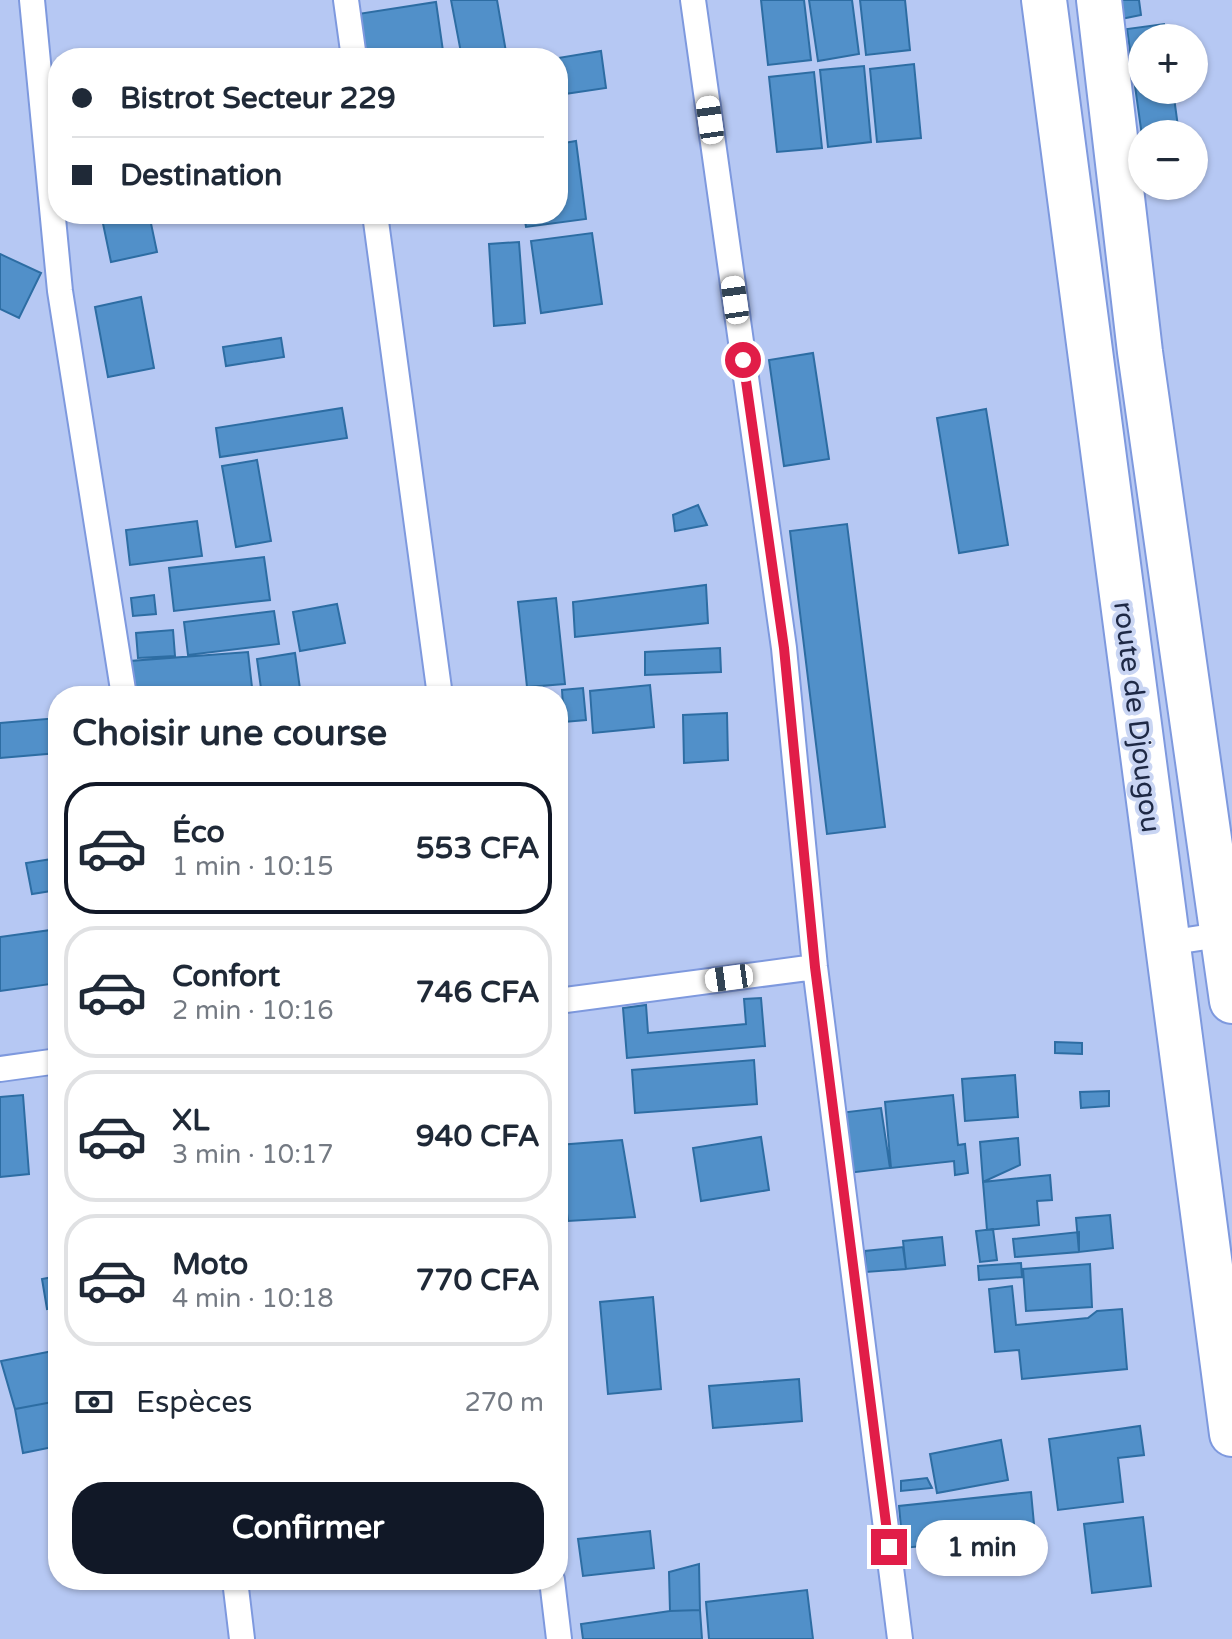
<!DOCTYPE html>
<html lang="fr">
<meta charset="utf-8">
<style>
:root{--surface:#fff;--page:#f2f2f3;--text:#1f2937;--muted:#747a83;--line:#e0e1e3;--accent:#111827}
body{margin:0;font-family:"Varela Round",sans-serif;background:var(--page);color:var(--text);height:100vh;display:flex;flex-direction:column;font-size:30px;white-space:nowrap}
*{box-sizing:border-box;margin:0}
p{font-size:26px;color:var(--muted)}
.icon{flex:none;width:44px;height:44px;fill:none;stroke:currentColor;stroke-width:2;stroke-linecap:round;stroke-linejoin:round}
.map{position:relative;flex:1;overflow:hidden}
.side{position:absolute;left:48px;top:686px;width:520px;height:904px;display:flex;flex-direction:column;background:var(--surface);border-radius:32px;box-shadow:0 2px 6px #0004}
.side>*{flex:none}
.top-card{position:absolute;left:48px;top:48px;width:520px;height:176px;border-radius:32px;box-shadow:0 2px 6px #0004;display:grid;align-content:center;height:176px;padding:0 24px;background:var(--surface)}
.buttons{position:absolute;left:1128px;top:24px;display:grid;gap:16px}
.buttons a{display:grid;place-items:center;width:80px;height:80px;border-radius:50%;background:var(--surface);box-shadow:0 2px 6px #0004;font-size:40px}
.end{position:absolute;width:36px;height:36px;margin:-18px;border:10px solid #e11d48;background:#fff;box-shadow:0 0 0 4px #fff}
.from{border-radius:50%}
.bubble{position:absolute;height:56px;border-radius:28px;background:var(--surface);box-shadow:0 2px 6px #0004;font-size:26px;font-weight:800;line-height:56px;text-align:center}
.car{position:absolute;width:24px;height:48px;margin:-24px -12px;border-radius:10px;box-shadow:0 0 6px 2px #0007;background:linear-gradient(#fff 24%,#345 0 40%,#fff 0 76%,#345 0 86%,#fff 0)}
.top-card b{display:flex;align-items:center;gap:28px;height:76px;font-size:30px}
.top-card b+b{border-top:2px solid var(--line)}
.top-card i{width:20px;height:20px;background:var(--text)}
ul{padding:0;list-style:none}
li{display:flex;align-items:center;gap:24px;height:132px;margin:0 16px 12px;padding:0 8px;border:4px solid var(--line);border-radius:32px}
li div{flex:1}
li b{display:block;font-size:30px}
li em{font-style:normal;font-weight:800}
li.on{border-color:var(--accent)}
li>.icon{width:72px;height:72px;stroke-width:1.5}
h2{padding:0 24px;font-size:36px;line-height:96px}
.pay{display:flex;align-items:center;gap:20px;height:88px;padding:0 24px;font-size:30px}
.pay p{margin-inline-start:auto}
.primary-button{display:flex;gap:16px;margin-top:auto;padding:16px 24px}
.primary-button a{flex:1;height:92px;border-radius:32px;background:var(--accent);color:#fff;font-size:32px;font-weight:800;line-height:92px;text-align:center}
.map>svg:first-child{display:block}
</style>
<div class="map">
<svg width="1232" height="1639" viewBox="0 0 1232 1639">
<rect width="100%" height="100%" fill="#b6c8f3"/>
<path fill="#5190c9" stroke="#2d6da3" stroke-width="2" d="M451,0H497L506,52L462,58Z
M761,0H804L811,60L768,65Z
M809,0H852L859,54L818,61Z
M860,0H905L910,50L866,55Z
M1117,0H1139L1141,15L1121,19Z
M436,2L444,58H364L358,14Z
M1164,24L1166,38H1142V90H1173L1179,134H1142V136L1127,29Z
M601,51L606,88L558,95V58Z
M914,64L921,138L877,142L870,69Z
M864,66L871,142L828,147L820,70Z
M814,72L822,148L777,152L769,77Z
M576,141L586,219L526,227L524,214H558V144Z
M1149,186H1185L1186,188L1150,193Z
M101,214H149L157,252L111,262Z
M592,233L602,304L541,313L531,241Z
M519,242L525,323L494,326L489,244Z
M0,254L41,273L19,318L0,309Z
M141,297L154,368L108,377L95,307Z
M281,338L284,357L226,366L223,347Z
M813,353L829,459L784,466L769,360Z
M342,408L347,438L220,457L216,428Z
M986,409L1008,545L959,553L937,418Z
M257,460L271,541L236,547L222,466Z
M698,505L707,525L675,531L673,515Z
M197,521L202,556L130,565L126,530Z
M847,524L885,827L827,834L790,531Z
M264,557L270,600L174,611L169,568Z
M706,585L708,623L575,637L573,602Z
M154,595L156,614L133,616L131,598Z
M556,598L565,684L527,687L518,602Z
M337,604L345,643L300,651L293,612Z
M274,611L279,644L188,655L184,622Z
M173,630L175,656L138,658L136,633Z
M720,648L721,672L645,675V652Z
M248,652L253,696H132L130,661Z
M295,653L301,696H262L257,659Z
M650,685L654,727L593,733L590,691Z
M583,688L586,720L564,722L562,690Z
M727,713L728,760L684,763L683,715Z
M58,718V753L0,758V723Z
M58,858V890L32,894L26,863Z
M58,929V983L0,991V937Z
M761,998L765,1046L627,1058L623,1008L646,1005L648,1033L746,1024L744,999Z
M1055,1042L1082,1043V1054L1055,1053Z
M754,1060L757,1104L635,1113L632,1070Z
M1015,1075L1018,1117L965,1121L962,1079Z
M1109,1091V1106L1081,1108L1080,1092Z
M23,1095L29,1174L0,1177V1097Z
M953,1095L958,1145L965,1144L968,1173L955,1175L954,1161L891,1168L885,1102Z
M881,1108L890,1168L848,1173L839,1113Z
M761,1137L769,1190L701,1201L693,1148Z
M1018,1138L1020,1165L983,1182L980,1142Z
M622,1140L635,1217L568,1221L558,1145Z
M1050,1175L1052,1200L1037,1201L1039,1225L987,1230L983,1182Z
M1110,1215L1113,1248L1079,1252L1076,1218Z
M993,1229L997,1260L980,1262L976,1231Z
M1079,1232V1252L1015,1257L1013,1239Z
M942,1237L945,1265L906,1269L903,1241Z
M903,1247L906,1269L866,1272L865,1251Z
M1021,1263L1022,1277L979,1280L978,1266Z
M1090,1264L1092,1307L1026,1311L1023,1269Z
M58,1276V1307L47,1309L42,1279Z
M1012,1286L1016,1325L1088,1318L1097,1311L1122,1309L1127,1369L1022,1379L1019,1350L995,1352L989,1289Z
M653,1297L661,1389L608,1394L600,1302Z
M58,1350V1401L15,1409L1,1361Z
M799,1379L802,1421L713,1428L709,1386Z
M58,1401V1446L23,1453L15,1409Z
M1140,1426L1144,1455L1118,1458L1123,1502L1058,1510L1049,1439Z
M1001,1440L1008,1480L937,1493L930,1454Z
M927,1478L932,1488L901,1491V1481Z
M1031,1492L1035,1535L903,1548L899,1506Z
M1143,1517L1151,1586L1092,1593L1084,1524Z
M650,1531L654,1568L583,1576L578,1539Z
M699,1564L700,1610L670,1611L669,1572Z
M807,1590L813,1639H709L706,1602Z
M700,1610L702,1639H583L581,1624L670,1611Z"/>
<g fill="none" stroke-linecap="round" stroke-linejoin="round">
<defs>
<path id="street" d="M32,0L60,291L124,696
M346,0L354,58
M693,0L784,648L815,967L900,1639
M375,214L440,696
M1167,943L1232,933
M558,1001L815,967
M0,1069L58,1061
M235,1580L242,1639
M552,1580L559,1639"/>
<path id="highway" d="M1044,0L1232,1434
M1099,0L1140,352L1232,1001"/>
</defs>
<use href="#street" stroke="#7e99de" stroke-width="28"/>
<use href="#highway" stroke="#7e99de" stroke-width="48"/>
<use href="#street" stroke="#fff" stroke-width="24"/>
<use href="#highway" stroke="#fff" stroke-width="44"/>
</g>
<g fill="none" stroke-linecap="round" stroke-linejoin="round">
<path stroke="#e11d48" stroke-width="10" d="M743,360L784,648L815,967L889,1547"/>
</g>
<g text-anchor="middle" stroke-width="8" stroke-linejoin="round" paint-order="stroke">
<g font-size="28" fill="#1e2945" stroke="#c9d5f3">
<text transform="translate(1138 717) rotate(83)" y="10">route de Djougou</text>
</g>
</g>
</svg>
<div class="buttons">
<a>+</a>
<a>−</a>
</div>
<i class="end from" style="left:743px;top:360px"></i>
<i class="end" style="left:889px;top:1547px"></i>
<div class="bubble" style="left:916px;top:1520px;width:132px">1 min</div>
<i class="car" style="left:710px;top:120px;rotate:352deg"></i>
<i class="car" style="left:735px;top:300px;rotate:352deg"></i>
<i class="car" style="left:729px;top:978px;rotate:262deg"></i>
<div class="top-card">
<b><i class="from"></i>Bistrot Secteur 229</b>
<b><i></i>Destination</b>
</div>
<section class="side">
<h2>Choisir une course</h2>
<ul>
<li class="on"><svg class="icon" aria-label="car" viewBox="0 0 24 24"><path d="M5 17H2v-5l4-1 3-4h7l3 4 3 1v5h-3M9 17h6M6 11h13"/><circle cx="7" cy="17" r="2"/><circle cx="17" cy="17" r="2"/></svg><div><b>Éco</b><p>1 min · 10:15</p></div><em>553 CFA</em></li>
<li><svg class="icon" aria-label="car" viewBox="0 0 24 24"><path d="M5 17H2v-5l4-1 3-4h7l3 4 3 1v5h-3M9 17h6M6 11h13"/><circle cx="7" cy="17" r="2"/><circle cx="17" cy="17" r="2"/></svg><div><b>Confort</b><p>2 min · 10:16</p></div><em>746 CFA</em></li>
<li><svg class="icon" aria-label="car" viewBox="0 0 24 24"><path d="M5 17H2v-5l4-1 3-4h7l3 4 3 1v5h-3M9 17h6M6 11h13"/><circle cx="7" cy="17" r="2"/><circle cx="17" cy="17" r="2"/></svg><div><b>XL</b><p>3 min · 10:17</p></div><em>940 CFA</em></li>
<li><svg class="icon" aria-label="car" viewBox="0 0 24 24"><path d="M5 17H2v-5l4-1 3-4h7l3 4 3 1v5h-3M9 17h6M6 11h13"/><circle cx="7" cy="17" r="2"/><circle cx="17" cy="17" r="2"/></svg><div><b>Moto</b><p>4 min · 10:18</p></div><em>770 CFA</em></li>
</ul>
<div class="pay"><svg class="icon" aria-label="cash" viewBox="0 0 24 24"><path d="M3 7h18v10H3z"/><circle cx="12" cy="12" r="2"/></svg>Espèces<p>270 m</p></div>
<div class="primary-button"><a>Confirmer</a></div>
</section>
</div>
